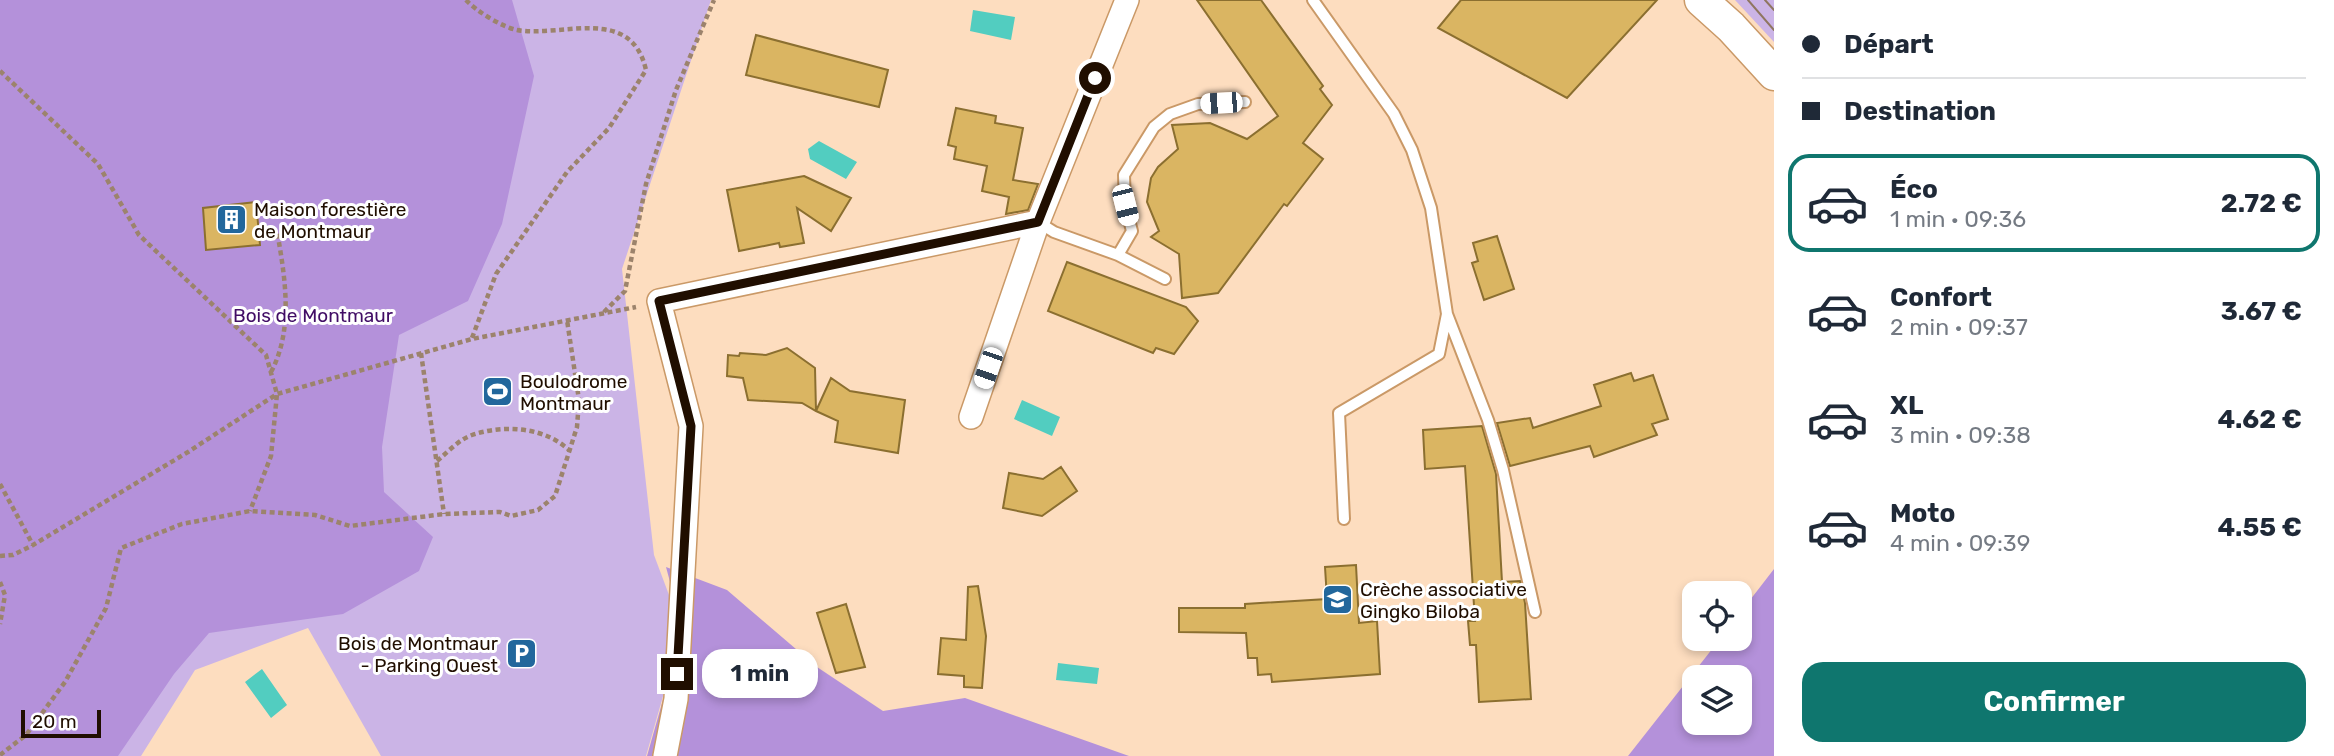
<!DOCTYPE html>
<html lang="fr">
<meta charset="utf-8">
<style>
:root{--surface:#fff;--page:#f2f2f3;--text:#1f2937;--muted:#747a83;--line:#e0e1e3;--accent:#0f766e}
body{margin:0;font-family:Rubik,sans-serif;background:var(--page);color:var(--text);height:100vh;display:flex;flex-direction:column;font-size:26px;white-space:nowrap}
*{box-sizing:border-box;margin:0}
p{font-size:23px;color:var(--muted)}
.icon{flex:none;width:38px;height:38px;fill:none;stroke:currentColor;stroke-width:2;stroke-linecap:round;stroke-linejoin:round}
.map{position:relative;flex:1;overflow:hidden}
.sheet{display:flex;flex-direction:column;background:var(--surface);width:560px}
.sheet>*{flex:none}
.banner{display:grid;align-content:center;height:154px;padding:0 28px;background:var(--surface)}
.tools{position:absolute;left:1682px;top:581px;display:grid;gap:14px}
.tools a{display:grid;place-items:center;width:70px;height:70px;border-radius:14px;background:var(--surface);box-shadow:0 4px 10px #0003;font-size:35px}
.scale{position:absolute;left:21px;bottom:18px;width:80px;box-sizing:border-box;padding-left:7px;border:4px solid #200e00;border-top:0;font-size:19px;line-height:24px;white-space:nowrap;color:#200e00;-webkit-text-stroke:5px #fff;paint-order:stroke}
.end{position:absolute;width:32px;height:32px;margin:-16px;border:9px solid #200e00;background:#fff;box-shadow:0 0 0 4px #fff}
.from{border-radius:50%}
.bubble{position:absolute;height:49px;border-radius:21px;background:var(--surface);box-shadow:0 4px 10px #0003;font-size:23px;font-weight:700;line-height:49px;text-align:center}
.car{position:absolute;width:21px;height:42px;margin:-21px -10px;border-radius:9px;box-shadow:0 0 5px 2px #0007;background:linear-gradient(#fff 24%,#345 0 40%,#fff 0 76%,#345 0 86%,#fff 0)}
.banner b{display:flex;align-items:center;gap:24px;height:66px;font-size:26px}
.banner b+b{border-top:2px solid var(--line)}
.banner i{width:18px;height:18px;background:var(--text)}
ul{padding:0;list-style:none}
li{display:flex;align-items:center;gap:21px;height:98px;margin:0 14px 10px;padding:0 14px;border:4px solid transparent;border-radius:21px}
li div{flex:1}
li b{display:block;font-size:26px}
li em{font-style:normal;font-weight:700}
li.on{border-color:var(--accent)}
li>.icon{width:63px;height:63px;stroke-width:1.5}
.primary-button{display:flex;gap:14px;margin-top:auto;padding:14px 28px}
.primary-button a{flex:1;height:80px;border-radius:21px;background:var(--accent);color:#fff;font-size:28px;font-weight:700;line-height:80px;text-align:center}
main{display:flex;flex:1;min-height:0}
.map>svg:first-child{display:block}
</style>
<main>
<div class="map">
<svg width="1774" height="756" viewBox="0 0 1774 756">
<rect width="100%" height="100%" fill="#fdddbf"/>
<path fill="#cbb4e6" d="M0,0H711L622,269L654,555L675,611L667,682L646,756H381L308,628L195,670L141,756H0Z
M1735,0H1774V42Z"/>
<path fill="#b491da" fill-rule="evenodd" d="M0,0H512L534,76L502,224L468,301L399,335L382,447L384,492L433,537L419,571L343,614L209,633L174,674L118,756H0Z
M666,567L727,590L817,667L883,711L965,698L1129,756H647L691,601L673,593Z
M1774,569V756H1628L1720,639H1740V613ZM1740,677V723H1694V677Z"/>
<path fill="#52cdc0" d="M973,10L1015,17L1011,40L970,31Z
M819,141L857,162L846,179L810,159L808,149Z
M1022,400L1060,417L1052,436L1014,419Z
M1058,663L1099,668L1097,684L1056,680Z
M262,669L287,705L271,718L245,682Z"/>
<path fill="#dab562" stroke="#8b6f30" stroke-width="2" d="M1197,0H1261L1323,86L1320,89L1332,105L1303,143L1323,159L1287,206L1284,204L1218,293L1182,298L1179,254L1151,237L1159,231L1147,202L1151,178L1158,167L1178,149L1172,125L1210,123L1247,139L1278,116Z
M1461,0H1657L1567,98L1438,28Z
M756,35L888,70L879,107L746,75Z
M956,108L996,116L995,123L1023,128L1013,180L1038,184L1028,210L1006,214L1009,197L982,191L987,166L954,159L956,147L948,145Z
M804,176L851,198L831,231L797,208L804,243L780,247L779,243L739,251L727,190Z
M256,202L260,245L206,250L203,208Z
M1497,236L1514,289L1484,300L1472,263L1478,261L1473,243Z
M1067,262L1186,307L1198,321L1174,354L1156,348L1153,353L1048,311Z
M787,348L815,368L816,411L831,378L850,391L905,400L898,453L835,442L838,421L816,411L802,403L748,400L743,378L727,376L728,355L739,356L740,353L766,355Z
M1631,373L1634,381L1653,375L1668,419L1652,424L1657,435L1594,457L1590,446L1510,466L1497,423L1530,418L1533,428L1601,406L1594,385Z
M1482,426L1496,474L1502,582L1520,581L1525,603L1531,699L1479,702L1476,645H1470L1468,621H1475L1465,466L1425,469L1423,430Z
M1061,467L1077,491L1042,516L1003,508L1009,473L1043,479Z
M1356,565L1359,623L1377,621L1380,674L1272,682L1271,674L1258,675L1257,658H1248L1246,633L1179,632V608H1245V604L1327,599L1325,567Z
M978,586L986,636L982,688L964,687V676L938,674L941,638L966,640L968,587Z
M846,604L865,667L836,673L817,613Z"/>
<g fill="none" stroke-linecap="round" stroke-linejoin="round">
<defs>
<path id="lane" d="M1313,0L1394,114L1412,150L1431,208L1447,314L1488,420L1503,470L1535,612
M1038,222L1054,232L1118,255L1132,231L1125,205L1124,175L1154,127L1170,114L1198,104L1245,102
M1118,255L1165,279
M1344,519L1339,413L1439,354L1447,314"/>
<path id="street" d="M971,417L1038,222
M665,756L676,699L691,426L659,301L1038,222L1127,0"/>
<path id="secondary" d="M1701,0L1731,27L1774,74"/>
</defs>
<use href="#lane" stroke="#ca9967" stroke-width="14"/>
<use href="#street" stroke="#ca9967" stroke-width="26"/>
<use href="#secondary" stroke="#ca9967" stroke-width="35"/>
<path stroke="#9c836c" stroke-width="4.5" stroke-dasharray="5 3.5" stroke-linecap="butt" d="M466,0C476,11 502,27 517,30C561,38 631,4 646,70L609,128L567,172L496,274L472,338
M0,71L98,164L139,235L266,355L277,394L271,456L250,511
M604,312L625,291L646,184L676,90L714,0
M421,353L444,514
M271,372C294,329 285,277 277,231
M437,461C448,452 458,440 472,435C505,424 545,427 570,451
M0,484L33,545
M0,556L13,555L33,545L188,452L277,394L472,339L636,307
M0,582L5,595L0,624
M0,755L26,735L65,682L106,608L121,548L182,524L250,511L315,515L350,526L444,514L500,512L511,516L538,510L555,496L577,427L579,400L567,320"/>
<use href="#lane" stroke="#fff" stroke-width="10"/>
<use href="#street" stroke="#fff" stroke-width="23"/>
<use href="#secondary" stroke="#fff" stroke-width="32"/>
<path stroke="#8f7660" stroke-width="2" d="M1748,0L1774,30
M1765,0L1774,10"/>
</g>
<g fill="none" stroke-linecap="round" stroke-linejoin="round">
<path stroke="#200e00" stroke-width="9" d="M677,674L691,426L659,301L1038,222L1095,78"/>
</g>
<defs>
<symbol id="building-square" viewBox="-11 -11 22 22"><rect x="-9" y="-9" width="18" height="18" rx="4" fill="#22679c" stroke="#fff"/><path d="M-4-6H4V6H1V3H-1V6H-4ZM-2.5-4.3h1.7v1.8h-1.7ZM.8-4.3h1.7v1.8H.8ZM-2.5-1h1.7V.8h-1.7ZM.8-1h1.7V.8H.8Z" fill="#fff"/></symbol>
<symbol id="stadium-square" viewBox="-11 -11 22 22"><rect x="-9" y="-9" width="18" height="18" rx="4" fill="#22679c" stroke="#fff"/><path d="M0-5a6.5 5 0 1 0 0 10a6.5 5 0 1 0 0-10ZM-3.5-1.8h7v3.6h-7Z" fill="#fff"/></symbol>
<symbol id="school-square" viewBox="-11 -11 22 22"><rect x="-9" y="-9" width="18" height="18" rx="4" fill="#22679c" stroke="#fff"/><path d="M0-5L7-2L0 1L-7-2ZM-4 1L0 2.5L4 1V4Q0 6-4 4Z" fill="#fff"/></symbol>
<symbol id="parking-square" viewBox="-11 -11 22 22"><rect x="-9" y="-9" width="18" height="18" rx="4" fill="#22679c" stroke="#fff"/><path d="M-3.5-5.5H1a3.5 3.5 0 0 1 0 7H-1V5.5H-3.5ZM-1-3.4V-.6H.8a1.4 1.4 0 0 0 0-2.8Z" fill="#fff"/></symbol>
</defs>
<g fill-rule="evenodd">
<use href="#building-square" x="214" y="202" width="35" height="35"/>
<use href="#stadium-square" x="480" y="374" width="35" height="35"/>
<use href="#school-square" x="1320" y="582" width="35" height="35"/>
<use href="#parking-square" x="504" y="636" width="35" height="35"/>
</g>
<g text-anchor="middle" stroke-width="6" stroke-linejoin="round" paint-order="stroke">
<g font-size="19" fill="#200e00" stroke="#fff" text-anchor="start">
<text x="254" y="216">Maison forestière<tspan x="254" dy="22">de Montmaur</tspan></text>
<text x="520" y="388">Boulodrome<tspan x="520" dy="22">Montmaur</tspan></text>
<text x="1360" y="596">Crèche associative<tspan x="1360" dy="22">Gingko Biloba</tspan></text>
<text x="498" y="650" text-anchor="end">Bois de Montmaur<tspan x="498" dy="22">- Parking Ouest</tspan></text>
</g>
<g font-size="19" fill="#410d65" stroke="#fff">
<text x="313" y="322">Bois de Montmaur</text>
</g>
</g>
</svg>
<div class="tools">
<a><svg class="icon" aria-label="locate" viewBox="0 0 24 24"><circle cx="12" cy="12" r="6"/><path d="M12 2v4M12 18v4M2 12h4M18 12h4"/></svg></a>
<a><svg class="icon" aria-label="layers" viewBox="0 0 24 24"><path d="M12 4l9 5-9 5-9-5zM3 14l9 5 9-5"/></svg></a>
</div>
<div class="scale">20 m</div>
<i class="end from" style="left:1095px;top:78px"></i>
<i class="end" style="left:677px;top:674px"></i>
<div class="bubble" style="left:702px;top:649px;width:116px">1 min</div>
<i class="car" style="left:1221px;top:103px;rotate:267deg"></i>
<i class="car" style="left:1125px;top:205px;rotate:166deg"></i>
<i class="car" style="left:988px;top:368px;rotate:199deg"></i>
</div>
<section class="sheet">
<div class="banner">
<b><i class="from"></i>Départ</b>
<b><i></i>Destination</b>
</div>
<ul>
<li class="on"><svg class="icon" aria-label="car" viewBox="0 0 24 24"><path d="M5 17H2v-5l4-1 3-4h7l3 4 3 1v5h-3M9 17h6M6 11h13"/><circle cx="7" cy="17" r="2"/><circle cx="17" cy="17" r="2"/></svg><div><b>Éco</b><p>1 min · 09:36</p></div><em>2.72 €</em></li>
<li><svg class="icon" aria-label="car" viewBox="0 0 24 24"><path d="M5 17H2v-5l4-1 3-4h7l3 4 3 1v5h-3M9 17h6M6 11h13"/><circle cx="7" cy="17" r="2"/><circle cx="17" cy="17" r="2"/></svg><div><b>Confort</b><p>2 min · 09:37</p></div><em>3.67 €</em></li>
<li><svg class="icon" aria-label="car" viewBox="0 0 24 24"><path d="M5 17H2v-5l4-1 3-4h7l3 4 3 1v5h-3M9 17h6M6 11h13"/><circle cx="7" cy="17" r="2"/><circle cx="17" cy="17" r="2"/></svg><div><b>XL</b><p>3 min · 09:38</p></div><em>4.62 €</em></li>
<li><svg class="icon" aria-label="car" viewBox="0 0 24 24"><path d="M5 17H2v-5l4-1 3-4h7l3 4 3 1v5h-3M9 17h6M6 11h13"/><circle cx="7" cy="17" r="2"/><circle cx="17" cy="17" r="2"/></svg><div><b>Moto</b><p>4 min · 09:39</p></div><em>4.55 €</em></li>
</ul>
<div class="primary-button"><a>Confirmer</a></div>
</section>
</main>
